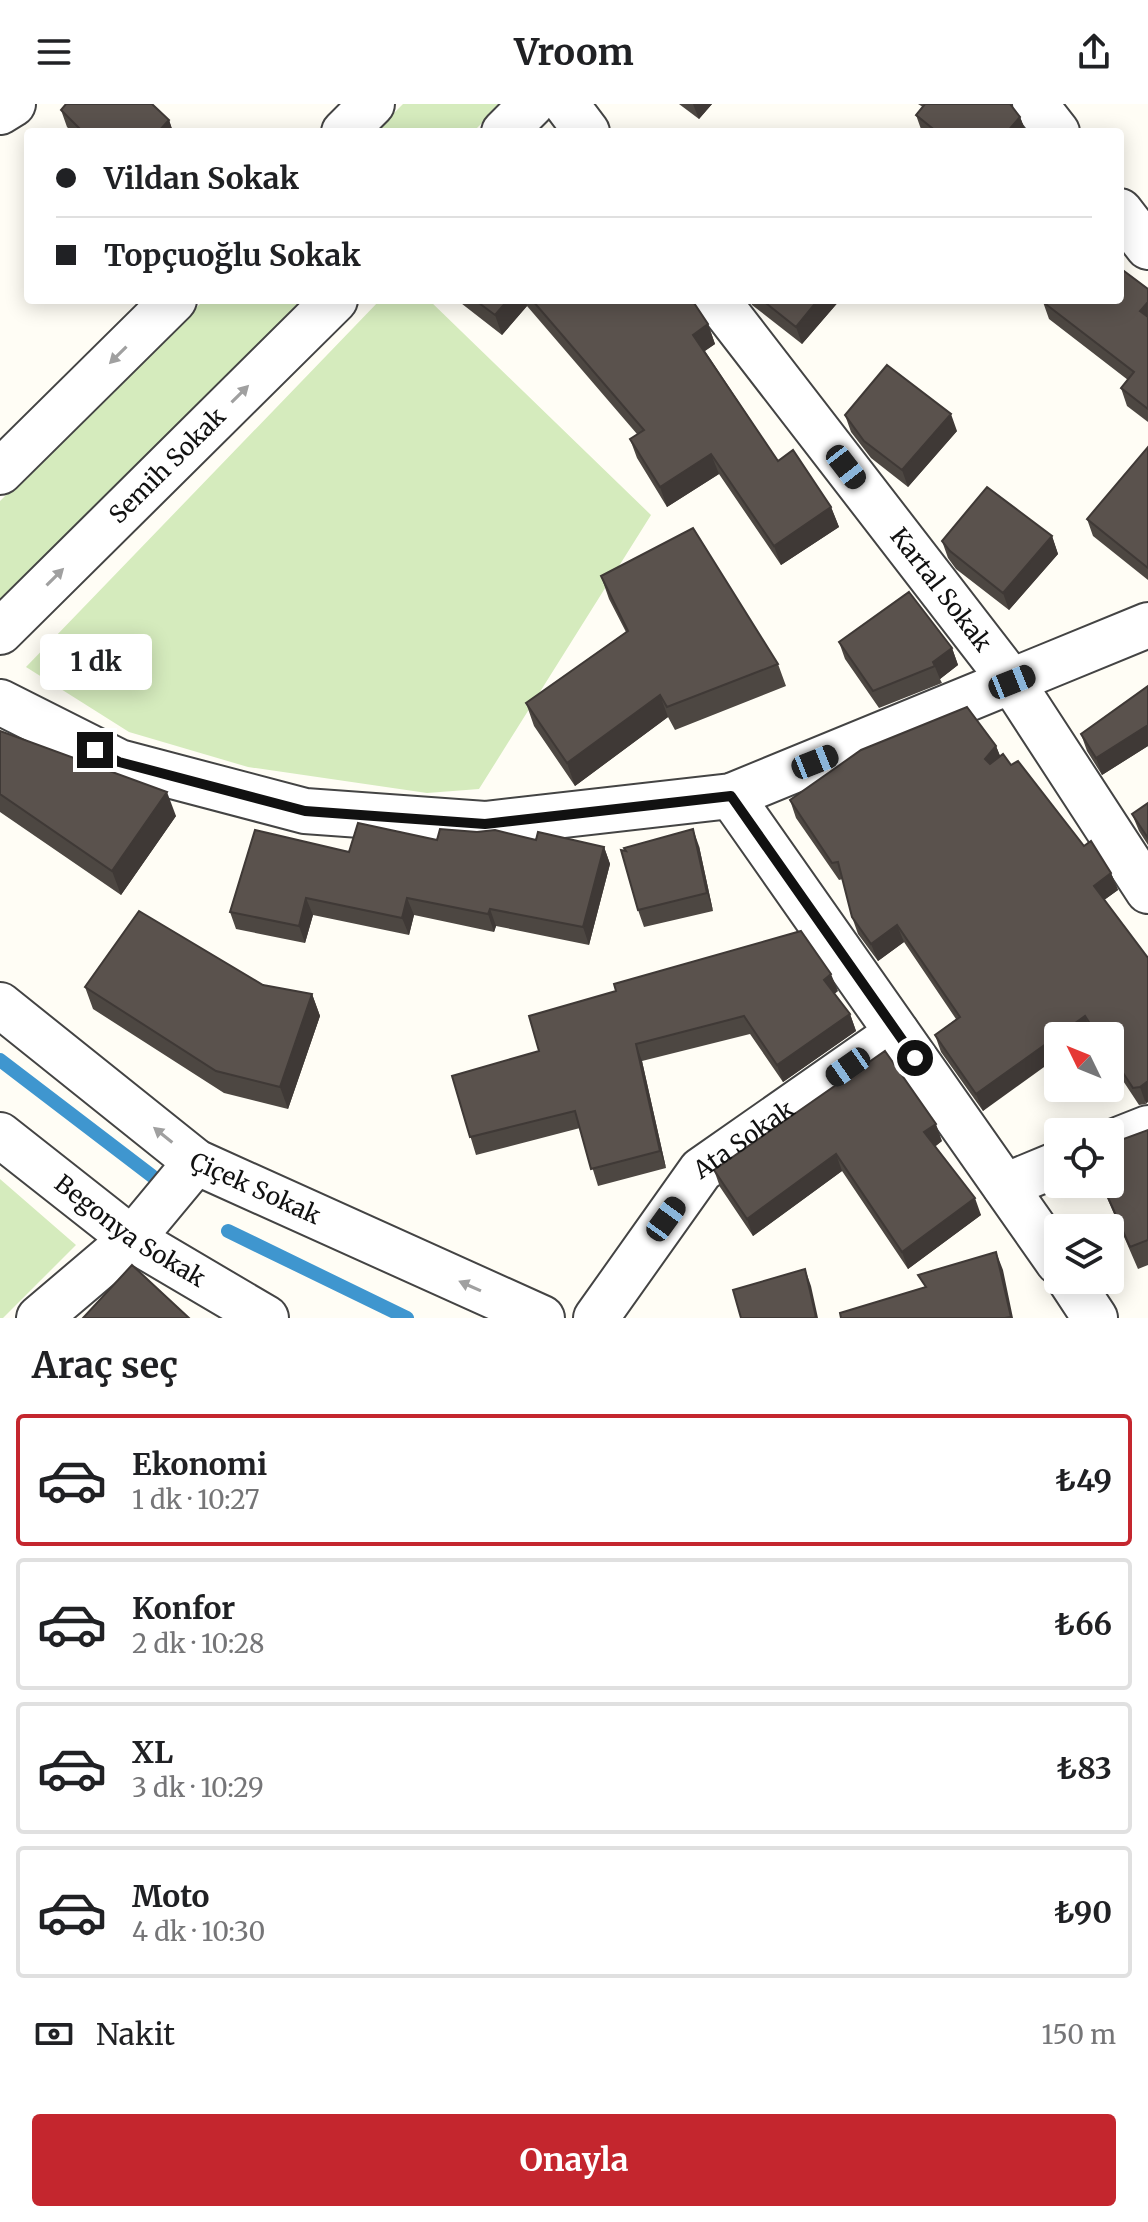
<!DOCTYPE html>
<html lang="tr">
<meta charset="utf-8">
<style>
:root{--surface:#fff;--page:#f2f2f2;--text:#202124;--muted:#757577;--line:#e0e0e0;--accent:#c4262e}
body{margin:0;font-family:Merriweather,serif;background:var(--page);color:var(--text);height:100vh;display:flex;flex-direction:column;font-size:30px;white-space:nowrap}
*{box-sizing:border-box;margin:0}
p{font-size:26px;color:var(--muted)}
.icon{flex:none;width:44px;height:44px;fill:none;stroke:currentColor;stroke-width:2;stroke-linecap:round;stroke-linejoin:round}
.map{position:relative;height:1214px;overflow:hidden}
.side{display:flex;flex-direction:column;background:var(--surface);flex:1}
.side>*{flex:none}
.banner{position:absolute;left:24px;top:24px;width:1100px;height:176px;border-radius:8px;box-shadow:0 4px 20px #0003;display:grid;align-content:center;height:176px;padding:0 32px;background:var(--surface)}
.needle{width:52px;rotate:313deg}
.controls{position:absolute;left:1044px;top:918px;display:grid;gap:16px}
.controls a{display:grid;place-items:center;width:80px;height:80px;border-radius:8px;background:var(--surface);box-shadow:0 4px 20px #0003;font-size:40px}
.end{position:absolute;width:36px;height:36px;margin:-18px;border:10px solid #111;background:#fff;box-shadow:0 0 0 4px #fff}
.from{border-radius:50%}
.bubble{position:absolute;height:56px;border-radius:8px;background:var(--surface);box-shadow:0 4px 20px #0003;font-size:26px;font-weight:700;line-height:56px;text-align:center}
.car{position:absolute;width:24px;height:48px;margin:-24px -12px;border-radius:10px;box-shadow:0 0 6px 2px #0007;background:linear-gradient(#222 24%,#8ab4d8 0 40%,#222 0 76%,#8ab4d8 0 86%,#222 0)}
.banner b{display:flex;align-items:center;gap:28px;height:76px;font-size:30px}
.banner b+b{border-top:2px solid var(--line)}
.banner i{width:20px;height:20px;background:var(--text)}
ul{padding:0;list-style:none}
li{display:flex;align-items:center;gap:24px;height:132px;margin:0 16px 12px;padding:0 16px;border:4px solid var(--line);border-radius:8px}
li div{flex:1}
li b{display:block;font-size:30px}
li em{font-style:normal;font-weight:700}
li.current{border-color:var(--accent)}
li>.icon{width:72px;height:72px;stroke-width:1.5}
h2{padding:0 32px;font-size:36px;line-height:96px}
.pay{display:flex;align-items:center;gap:20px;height:88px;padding:0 32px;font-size:30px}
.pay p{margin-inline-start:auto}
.button{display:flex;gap:16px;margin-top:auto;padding:16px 32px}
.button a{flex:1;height:92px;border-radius:8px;background:var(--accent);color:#fff;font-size:32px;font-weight:700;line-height:92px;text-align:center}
header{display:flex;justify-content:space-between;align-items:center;height:104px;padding:0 32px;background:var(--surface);font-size:36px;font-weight:700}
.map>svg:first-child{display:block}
</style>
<header><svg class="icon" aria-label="menu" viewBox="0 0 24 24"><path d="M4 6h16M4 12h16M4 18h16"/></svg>Vroom<svg class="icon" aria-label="share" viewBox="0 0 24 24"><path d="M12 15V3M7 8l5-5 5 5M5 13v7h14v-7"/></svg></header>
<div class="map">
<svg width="1148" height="1214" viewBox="0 0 1148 1214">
<rect width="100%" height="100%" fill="#fffdf5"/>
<path fill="#d5ebbd" d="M403,0H501L473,28H375Z
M204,196H304L0,498V397Z
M380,196H429L651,411L479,685L427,689L248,663L129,628L26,563Z
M0,1075L76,1141L3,1214H0Z"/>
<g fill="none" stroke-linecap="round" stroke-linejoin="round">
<path stroke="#3f96cf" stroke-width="14" d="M0,956L152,1072
M228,1127L407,1214"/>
<defs>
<g id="minor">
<path d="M566,0L587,28"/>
<path d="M1035,0L1057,28"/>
<path d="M0,8L13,0"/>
<path d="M344,28L372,0"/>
<path d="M504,28L532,0"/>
<path d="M1120,107L1148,143"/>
<path id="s1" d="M717,196L1012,578L1148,787"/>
<path d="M0,368L174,196"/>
<path id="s2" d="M0,528L335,196"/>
<path d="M0,598L119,658L305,707L485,720L731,692L1148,521"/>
<path d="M731,692L1058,1158"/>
<path id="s3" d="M0,901L196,1058L542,1214"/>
<path id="s4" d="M0,1031L132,1135L266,1214"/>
<path d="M1110,1039L1148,1024"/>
<path d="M1005,1082L1058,1060"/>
<path d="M1070,1176L1095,1214"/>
<path d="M39,1214L132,1135L196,1058"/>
<path id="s5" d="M596,1214L701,1066L897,929"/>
</g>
</defs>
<use href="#minor" stroke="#444" stroke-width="48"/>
<use href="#minor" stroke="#fff" stroke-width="44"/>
</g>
<path fill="#4d4742" d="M679,0H712L699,15Z
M918,0H1010L1020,13L1026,28H922L916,11L923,3Z
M61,6L169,16L173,28H72L67,23Z
M1148,185V318L1127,302L1121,284L1128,276L1049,215L1043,198Z
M457,196H692L708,220L715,240L705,247L778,357L831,403L839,423L781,461L719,370L667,403L637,354L630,335L637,330L527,202L502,231Z
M749,196H840L802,240L752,201Z
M845,311L957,327L908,383L871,354L851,328Z
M1148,343V476L1093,432L1087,415Z
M1052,432L1058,450L1009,506L956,465L948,454L942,437Z
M601,472L778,560L786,582L675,626L668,613L575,682L534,622L526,599L626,528L609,495Z
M839,538L952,544L958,561L940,575L942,579L879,604L845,555Z
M1148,582V642L1102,671L1087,647L1081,630Z
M0,627L176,712L121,791L0,708Z
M996,642L1000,652L1011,661L1084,742L1111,769L1118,786L1104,796L1146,1000L1139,1001L1110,957V932H1093L1091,929L1087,932H1058L983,1007L941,948L935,931L956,915L904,838L878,857L858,830L852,813L843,775L839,776L796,714L790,696Z
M1148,699V741L1139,727L1132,710Z
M437,736H536L604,743L610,760L589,841L496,822L494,828L414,811L409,831L313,811L305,839L236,825L230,808L349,748Z
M699,742L713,807L644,823L638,806L624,744Z
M263,881L312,890L320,912L288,1005L224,989L93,905L85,883Z
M838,887L834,890L850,910L856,927L783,978L750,930L642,957L666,1064L598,1082L580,1024L476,1051L452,972Z
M1148,1026V1161L1138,1165L1101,1080H1110Z
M942,1037L935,1042L981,1111L908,1165L842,1067L753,1132L720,1083L714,1066Z"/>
<path fill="#3f3936" d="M693,0H712L699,15Z
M1020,13L1026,28H1007Z
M169,16L173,28H158Z
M508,196H525L527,202L502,231L495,211Z
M818,196H840L802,240L796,223Z
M1148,198V222L1140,207Z
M708,220L715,240L700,250L693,231Z
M951,310L957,327L908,383L902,366Z
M711,350L719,370L667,403L660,383Z
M831,403L839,423L781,461L774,442Z
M1052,432L1058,450L1009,506L1003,489Z
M952,544L958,561L940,575L933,558Z
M660,591L668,613L575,682L567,659Z
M1148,621V642L1102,671L1096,654Z
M996,642L1003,659L991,672L985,655Z
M167,688L176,712L121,791L112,767Z
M693,725L699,742L713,807L707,789Z
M604,743L610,760L589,841L583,823Z
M1111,769L1118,786L1100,799L1094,782Z
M306,794L313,811L305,839L299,822Z
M407,794L414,811L409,831L402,814Z
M490,805L496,822L494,828L488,810Z
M897,821L904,838L878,857L871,840Z
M831,870L838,887L830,893L824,876Z
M312,890L320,912L288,1005L280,983Z
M850,910L856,927L783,978L777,961Z
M1085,912L1091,929L1087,932H1058V953L983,1007L976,990Z
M636,940L642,957L666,1064L660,1047Z
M1148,977V998L1146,1000L1140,983Z
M936,1020L942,1037L931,1046L924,1028Z
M836,1050L842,1067L753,1132L747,1115Z
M975,1094L981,1111L908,1165L902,1148Z
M996,1148L1003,1166L1013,1214H1011Z
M805,1165L811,1182L818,1214H814Z"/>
<path fill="#5a524d" stroke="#3f3936" stroke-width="2" d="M66,0H152L169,16L158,28H83L61,6Z
M925,0H1010L1020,13L1007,28H937L916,11Z
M1120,164L1148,185V198L1140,207L1148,213V305L1121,284L1134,268L1043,198L1044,196H1120Z
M475,196H508L495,211Z
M532,196H692L708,220L693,231L778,357L793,346L831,403L774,442L711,350L660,383L630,335L644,326Z
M762,196H818L796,223Z
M887,261L951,310L902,366L864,337L845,311Z
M1148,343V464L1087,415Z
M987,383L1052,432L1003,489L950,447L942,437Z
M693,424L778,560L667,603L660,591L567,659L526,599L628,527L601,472Z
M909,488L952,544L933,558L935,562L873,587L839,538Z
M1148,582V621L1096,654L1081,630Z
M967,603L996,642L985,655L990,660L1003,650L1011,661L1018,657L1084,742L1091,737L1111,769L1094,782L1148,854V977L1140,983L1133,984L1110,949V932H1098L1085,912L976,990L935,931L960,913L897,821L871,840L852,813L838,758L832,759L790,696L861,646Z
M0,627L167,688L112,767L0,690Z
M1148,699V734L1132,710Z
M358,719L437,736L440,725L477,728L495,726L536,736L538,728L604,743L583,823L490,805L488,810L407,794L402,814L306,794L299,822L230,808L255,726L349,748Z
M693,725L707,789L638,806L621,746L626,747L624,744Z
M139,807L263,881L312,890L280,983L216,967L85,883Z
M801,827L831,870L824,876L850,910L777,961L744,912L636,940L660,1047L591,1065L575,1007L470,1033L452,972L539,947L529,912L616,887L614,880Z
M885,947L936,1020L924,1028L975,1094L902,1148L836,1050L747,1115L714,1066Z
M1148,1026V1136L1130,1143L1102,1080H1110V1040Z
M996,1148L1011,1213L1005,1214H841L840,1209L926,1183L918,1171Z
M132,1161L189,1214H83Z
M805,1165L816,1213L814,1214H741L733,1186Z"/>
<defs><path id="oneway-solid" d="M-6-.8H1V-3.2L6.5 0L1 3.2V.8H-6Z" transform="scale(2)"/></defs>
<g fill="#a0a0a0">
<use href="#oneway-solid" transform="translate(118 251) rotate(135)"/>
<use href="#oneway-solid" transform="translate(240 290) rotate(-45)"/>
<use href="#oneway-solid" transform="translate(55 473) rotate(-45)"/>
<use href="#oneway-solid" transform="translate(163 1031) rotate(-141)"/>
<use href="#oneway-solid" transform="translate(470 1182) rotate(-156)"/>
</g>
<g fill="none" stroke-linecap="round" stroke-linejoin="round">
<path stroke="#111" stroke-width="10" d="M95,646L119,658L305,707L485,720L731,692L915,954"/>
</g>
<g text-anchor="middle" stroke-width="8" stroke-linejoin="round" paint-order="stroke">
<g font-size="24" fill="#111" stroke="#fff">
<text dy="8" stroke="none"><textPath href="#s2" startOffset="236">Semih Sokak</textPath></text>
<text dy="8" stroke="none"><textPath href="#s1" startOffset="366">Kartal Sokak</textPath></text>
<text dy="8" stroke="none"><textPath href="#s5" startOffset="234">Ata Sokak</textPath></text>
<text dy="8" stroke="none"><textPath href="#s3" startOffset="316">Çiçek Sokak</textPath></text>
<text dy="8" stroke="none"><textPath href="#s4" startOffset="162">Begonya Sokak</textPath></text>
</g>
</g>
</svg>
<div class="controls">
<a><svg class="needle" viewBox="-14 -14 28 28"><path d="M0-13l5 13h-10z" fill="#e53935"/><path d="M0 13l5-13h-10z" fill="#757577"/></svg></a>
<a><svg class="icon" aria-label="locate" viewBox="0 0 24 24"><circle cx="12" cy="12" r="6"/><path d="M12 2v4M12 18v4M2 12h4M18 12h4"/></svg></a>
<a><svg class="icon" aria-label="layers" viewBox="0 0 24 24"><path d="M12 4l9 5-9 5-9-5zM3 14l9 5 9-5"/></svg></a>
</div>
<i class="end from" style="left:915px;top:954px"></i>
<i class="end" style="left:95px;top:646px"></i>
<div class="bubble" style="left:40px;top:530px;width:112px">1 dk</div>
<i class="car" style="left:846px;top:363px;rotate:142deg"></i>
<i class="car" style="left:1012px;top:578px;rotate:68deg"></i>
<i class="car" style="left:815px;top:658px;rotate:68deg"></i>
<i class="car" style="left:848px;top:963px;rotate:235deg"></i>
<i class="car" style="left:666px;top:1115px;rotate:36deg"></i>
<div class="banner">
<b><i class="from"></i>Vildan Sokak</b>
<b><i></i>Topçuoğlu Sokak</b>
</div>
</div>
<section class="side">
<h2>Araç seç</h2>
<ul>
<li class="current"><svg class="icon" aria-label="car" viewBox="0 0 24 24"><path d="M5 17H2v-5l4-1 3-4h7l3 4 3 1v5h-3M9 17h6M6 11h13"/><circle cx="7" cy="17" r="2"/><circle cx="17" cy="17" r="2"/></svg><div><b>Ekonomi</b><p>1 dk · 10:27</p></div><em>₺49</em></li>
<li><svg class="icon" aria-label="car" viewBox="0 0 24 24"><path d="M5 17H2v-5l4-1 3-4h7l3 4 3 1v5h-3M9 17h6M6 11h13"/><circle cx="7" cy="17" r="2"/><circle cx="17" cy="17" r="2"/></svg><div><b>Konfor</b><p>2 dk · 10:28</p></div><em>₺66</em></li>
<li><svg class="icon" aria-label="car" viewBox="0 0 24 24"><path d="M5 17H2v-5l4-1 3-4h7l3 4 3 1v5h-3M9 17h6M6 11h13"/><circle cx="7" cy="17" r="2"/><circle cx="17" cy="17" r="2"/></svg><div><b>XL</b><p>3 dk · 10:29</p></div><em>₺83</em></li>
<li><svg class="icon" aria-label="car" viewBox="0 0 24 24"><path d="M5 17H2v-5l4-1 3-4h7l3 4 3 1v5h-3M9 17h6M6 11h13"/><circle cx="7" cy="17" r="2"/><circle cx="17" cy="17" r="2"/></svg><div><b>Moto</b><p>4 dk · 10:30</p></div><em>₺90</em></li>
</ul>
<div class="pay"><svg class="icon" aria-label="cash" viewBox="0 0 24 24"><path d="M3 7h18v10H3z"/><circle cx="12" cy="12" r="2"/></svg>Nakit<p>150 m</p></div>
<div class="button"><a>Onayla</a></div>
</section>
